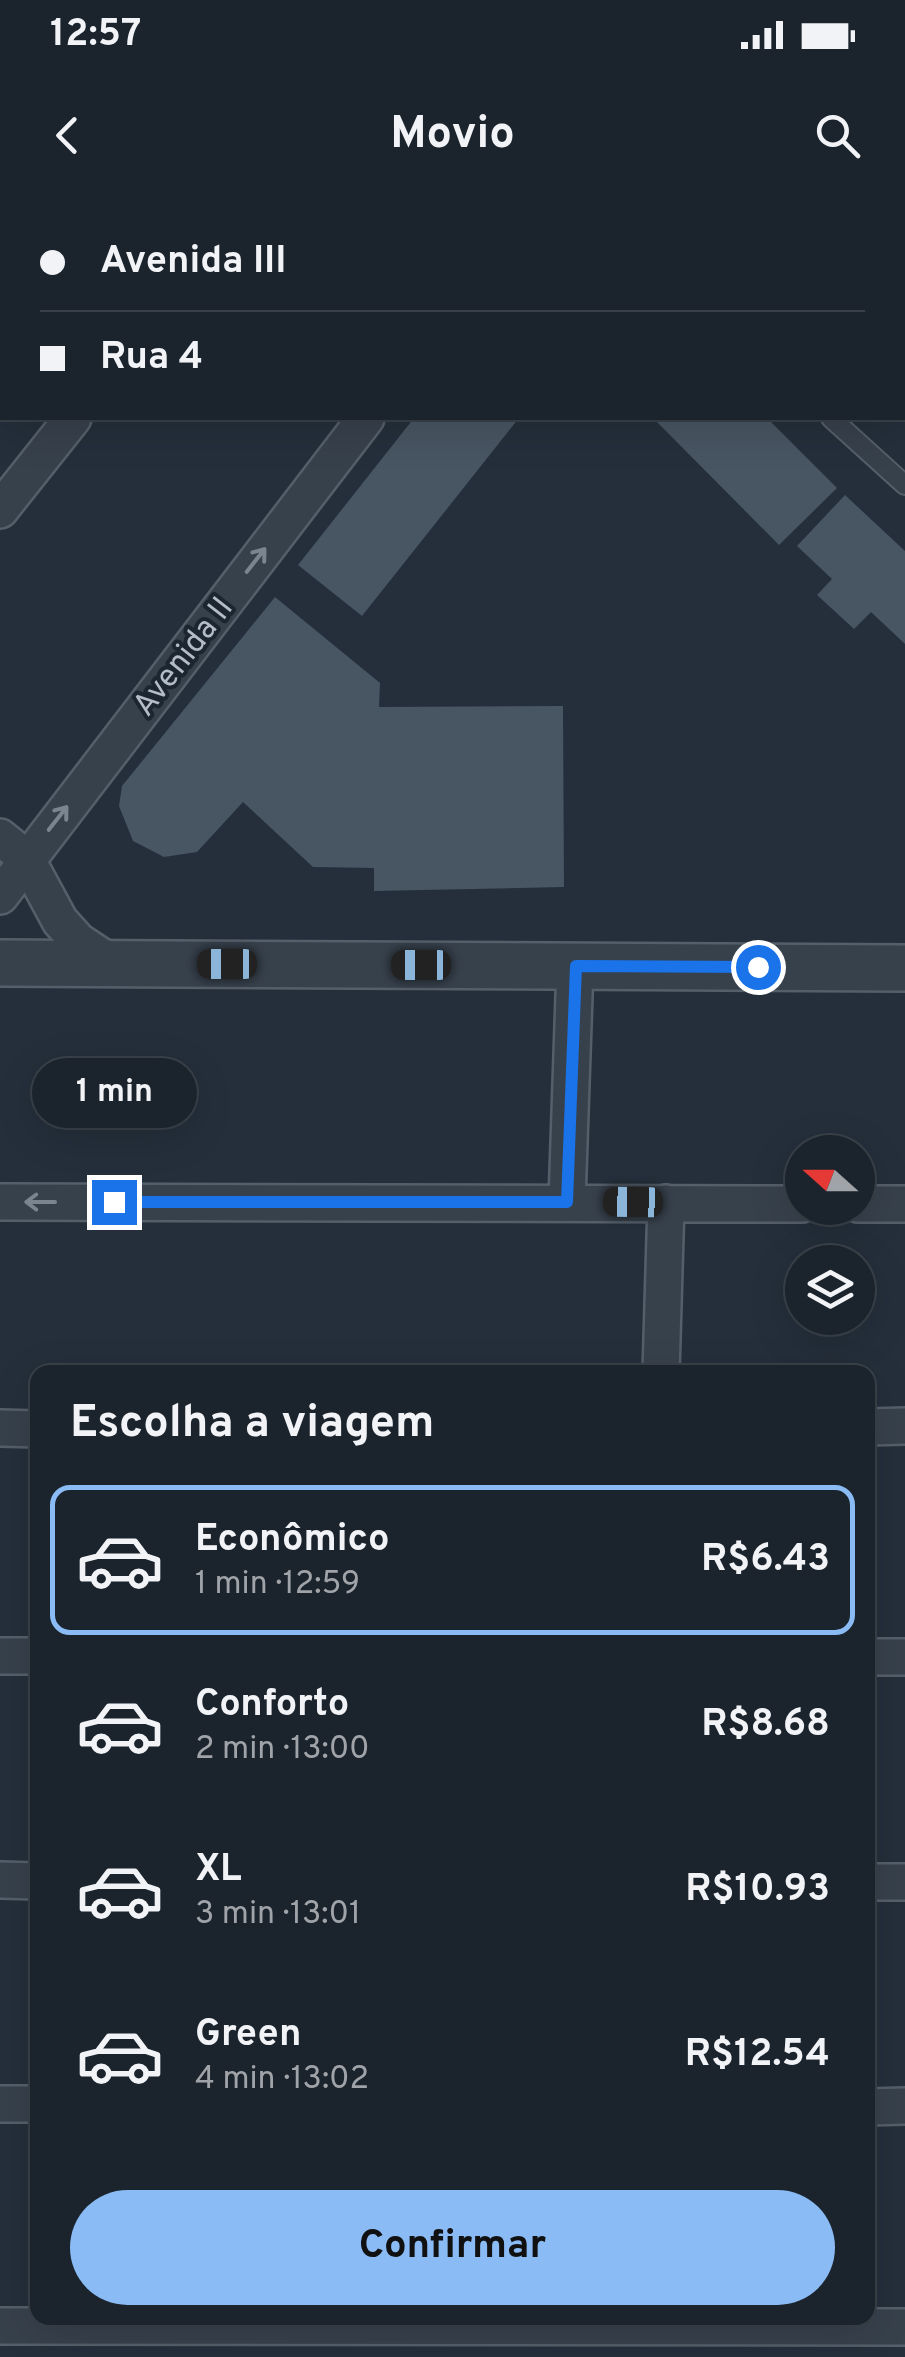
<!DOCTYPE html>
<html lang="pt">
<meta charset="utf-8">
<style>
:root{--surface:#1b232c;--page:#242b34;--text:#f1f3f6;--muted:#a0a4a9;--line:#394048;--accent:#8abbf5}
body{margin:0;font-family:Overpass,sans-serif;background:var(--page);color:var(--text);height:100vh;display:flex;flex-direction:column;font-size:38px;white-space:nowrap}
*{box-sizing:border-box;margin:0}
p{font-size:32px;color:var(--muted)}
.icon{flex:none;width:55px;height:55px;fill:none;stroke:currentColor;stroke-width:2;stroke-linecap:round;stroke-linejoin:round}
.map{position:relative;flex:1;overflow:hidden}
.side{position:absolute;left:30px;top:1165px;width:845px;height:960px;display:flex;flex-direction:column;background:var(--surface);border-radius:20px;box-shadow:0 10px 40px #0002,0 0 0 2px var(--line)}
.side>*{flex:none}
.top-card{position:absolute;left:0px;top:0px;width:905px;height:220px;box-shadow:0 10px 40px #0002,0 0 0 2px var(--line);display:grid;align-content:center;height:220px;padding:0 40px;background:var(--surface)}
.needle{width:65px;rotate:291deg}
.controls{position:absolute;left:785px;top:935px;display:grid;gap:20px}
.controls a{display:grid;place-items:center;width:90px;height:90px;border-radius:50%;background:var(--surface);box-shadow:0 10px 40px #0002,0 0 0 2px var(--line);font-size:50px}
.end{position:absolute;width:45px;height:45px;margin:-22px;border:12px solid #1a73e8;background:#fff;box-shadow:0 0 0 5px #fff}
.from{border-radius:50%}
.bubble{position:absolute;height:70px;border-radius:35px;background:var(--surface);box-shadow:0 10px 40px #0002,0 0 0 2px var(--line);font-size:32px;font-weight:700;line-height:70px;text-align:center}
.car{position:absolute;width:30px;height:60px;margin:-30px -15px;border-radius:12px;box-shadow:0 0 8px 2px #0007;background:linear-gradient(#222 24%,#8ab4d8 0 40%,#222 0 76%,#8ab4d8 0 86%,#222 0)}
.top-card b{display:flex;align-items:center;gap:35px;height:95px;font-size:38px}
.top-card b+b{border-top:2px solid var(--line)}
.top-card i{width:25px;height:25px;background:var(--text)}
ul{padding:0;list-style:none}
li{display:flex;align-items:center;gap:30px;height:150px;margin:0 20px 15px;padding:0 20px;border:5px solid transparent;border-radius:20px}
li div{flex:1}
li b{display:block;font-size:38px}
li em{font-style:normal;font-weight:700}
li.current{border-color:var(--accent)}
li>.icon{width:90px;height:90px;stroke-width:1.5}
h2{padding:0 40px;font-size:45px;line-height:120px}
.action{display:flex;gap:20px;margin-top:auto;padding:20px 40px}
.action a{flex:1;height:115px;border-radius:60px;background:var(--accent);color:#111;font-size:40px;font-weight:700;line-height:115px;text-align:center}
.status{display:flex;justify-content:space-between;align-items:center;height:70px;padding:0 50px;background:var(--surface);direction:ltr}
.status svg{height:28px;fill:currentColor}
header{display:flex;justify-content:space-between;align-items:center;height:130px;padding:0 40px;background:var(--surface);font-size:45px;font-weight:700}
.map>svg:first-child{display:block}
</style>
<div class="status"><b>12:57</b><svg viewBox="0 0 49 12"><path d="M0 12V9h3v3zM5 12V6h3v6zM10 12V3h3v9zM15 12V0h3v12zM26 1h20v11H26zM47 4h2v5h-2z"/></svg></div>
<header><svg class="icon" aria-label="back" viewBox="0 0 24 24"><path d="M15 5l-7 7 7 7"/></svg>Movio<svg class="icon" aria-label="search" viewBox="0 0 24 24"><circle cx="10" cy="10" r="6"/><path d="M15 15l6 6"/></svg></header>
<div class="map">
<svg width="905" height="2157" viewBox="0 0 905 2157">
<rect width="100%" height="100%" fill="#242f3b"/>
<path fill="#485562" d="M414,218H519L362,416L298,365Z
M653,218H767L837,288L779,345Z
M845,295L905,351V444L871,412L854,429L817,395L832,379L797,346Z
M275,397L380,483L379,507L563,506L564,687L374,691V668L313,667L243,602L197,652L164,657L133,641L119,606L122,586Z"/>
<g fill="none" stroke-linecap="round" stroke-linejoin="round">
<defs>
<path id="service" d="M595,0L598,2
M831,218L905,285"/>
<path id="minor" d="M243,2L245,0
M532,2L534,0
M0,310L73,218
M0,637L26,658L60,721L78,741L111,763
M0,696L366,218
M567,1001L575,766
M0,1002L802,1004
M858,1004H905
M661,1172L666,1003
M868,1227L905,1226
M0,1228L38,1229
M0,1456H38
M868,1457H905
M0,1680L38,1681
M868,1682H905
M0,1904H38
M868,1907L905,1906
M0,2126L905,2127"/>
<path id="tertiary" d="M0,763L905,768"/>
</defs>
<use href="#service" stroke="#555f6a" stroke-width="22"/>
<use href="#minor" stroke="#555f6a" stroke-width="40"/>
<use href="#tertiary" stroke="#555f6a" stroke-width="50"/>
<use href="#service" stroke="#37414c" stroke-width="18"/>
<use href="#minor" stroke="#37414c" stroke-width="35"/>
<use href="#tertiary" stroke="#37414c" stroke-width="45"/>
</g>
<defs><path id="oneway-shaft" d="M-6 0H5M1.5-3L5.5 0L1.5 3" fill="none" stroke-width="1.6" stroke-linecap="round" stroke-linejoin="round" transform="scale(2.5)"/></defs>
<g stroke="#7b8590">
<use href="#oneway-shaft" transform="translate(256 360) rotate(-52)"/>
<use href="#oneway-shaft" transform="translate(58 618) rotate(-52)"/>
<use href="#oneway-shaft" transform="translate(40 1002) rotate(180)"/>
</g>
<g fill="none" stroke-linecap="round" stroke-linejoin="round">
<path stroke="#1a73e8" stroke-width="12" d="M114,1002H567L576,766L758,767"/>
</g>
<g text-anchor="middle" stroke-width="8" stroke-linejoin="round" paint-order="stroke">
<g font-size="32" fill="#b3bcc7" stroke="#1c2631">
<text transform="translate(182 456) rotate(-52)" y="11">Avenida II</text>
</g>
</g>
</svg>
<div class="controls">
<a><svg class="needle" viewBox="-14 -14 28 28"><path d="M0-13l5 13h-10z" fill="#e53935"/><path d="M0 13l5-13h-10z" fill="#a0a4a9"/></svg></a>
<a><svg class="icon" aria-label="layers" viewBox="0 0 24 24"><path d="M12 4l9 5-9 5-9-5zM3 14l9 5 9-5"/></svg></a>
</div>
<i class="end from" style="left:758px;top:767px"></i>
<i class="end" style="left:114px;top:1002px"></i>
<div class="bubble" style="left:32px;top:858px;width:165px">1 min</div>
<i class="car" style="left:227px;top:764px;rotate:270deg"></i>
<i class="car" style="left:421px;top:765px;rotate:270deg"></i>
<i class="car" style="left:633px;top:1002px;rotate:271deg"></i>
<div class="top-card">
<b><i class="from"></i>Avenida III</b>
<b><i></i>Rua 4</b>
</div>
<section class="side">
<h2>Escolha a viagem</h2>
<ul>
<li class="current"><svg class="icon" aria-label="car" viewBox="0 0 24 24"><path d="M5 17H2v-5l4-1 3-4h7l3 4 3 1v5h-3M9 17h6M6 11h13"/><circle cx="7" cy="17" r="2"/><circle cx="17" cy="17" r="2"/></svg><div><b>Econômico</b><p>1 min · 12:59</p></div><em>R$6.43</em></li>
<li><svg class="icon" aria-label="car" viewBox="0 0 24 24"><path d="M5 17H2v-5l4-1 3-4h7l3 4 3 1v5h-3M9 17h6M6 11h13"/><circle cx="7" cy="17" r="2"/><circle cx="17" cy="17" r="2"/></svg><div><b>Conforto</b><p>2 min · 13:00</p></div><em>R$8.68</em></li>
<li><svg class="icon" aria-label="car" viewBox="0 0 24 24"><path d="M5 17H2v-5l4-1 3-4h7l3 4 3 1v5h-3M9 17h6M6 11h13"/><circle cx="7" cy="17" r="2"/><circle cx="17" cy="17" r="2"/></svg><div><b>XL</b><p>3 min · 13:01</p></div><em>R$10.93</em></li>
<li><svg class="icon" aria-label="car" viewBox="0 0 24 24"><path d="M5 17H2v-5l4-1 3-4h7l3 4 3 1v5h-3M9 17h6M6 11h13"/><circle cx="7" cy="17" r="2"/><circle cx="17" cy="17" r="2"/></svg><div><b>Green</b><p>4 min · 13:02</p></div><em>R$12.54</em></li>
</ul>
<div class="action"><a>Confirmar</a></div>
</section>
</div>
